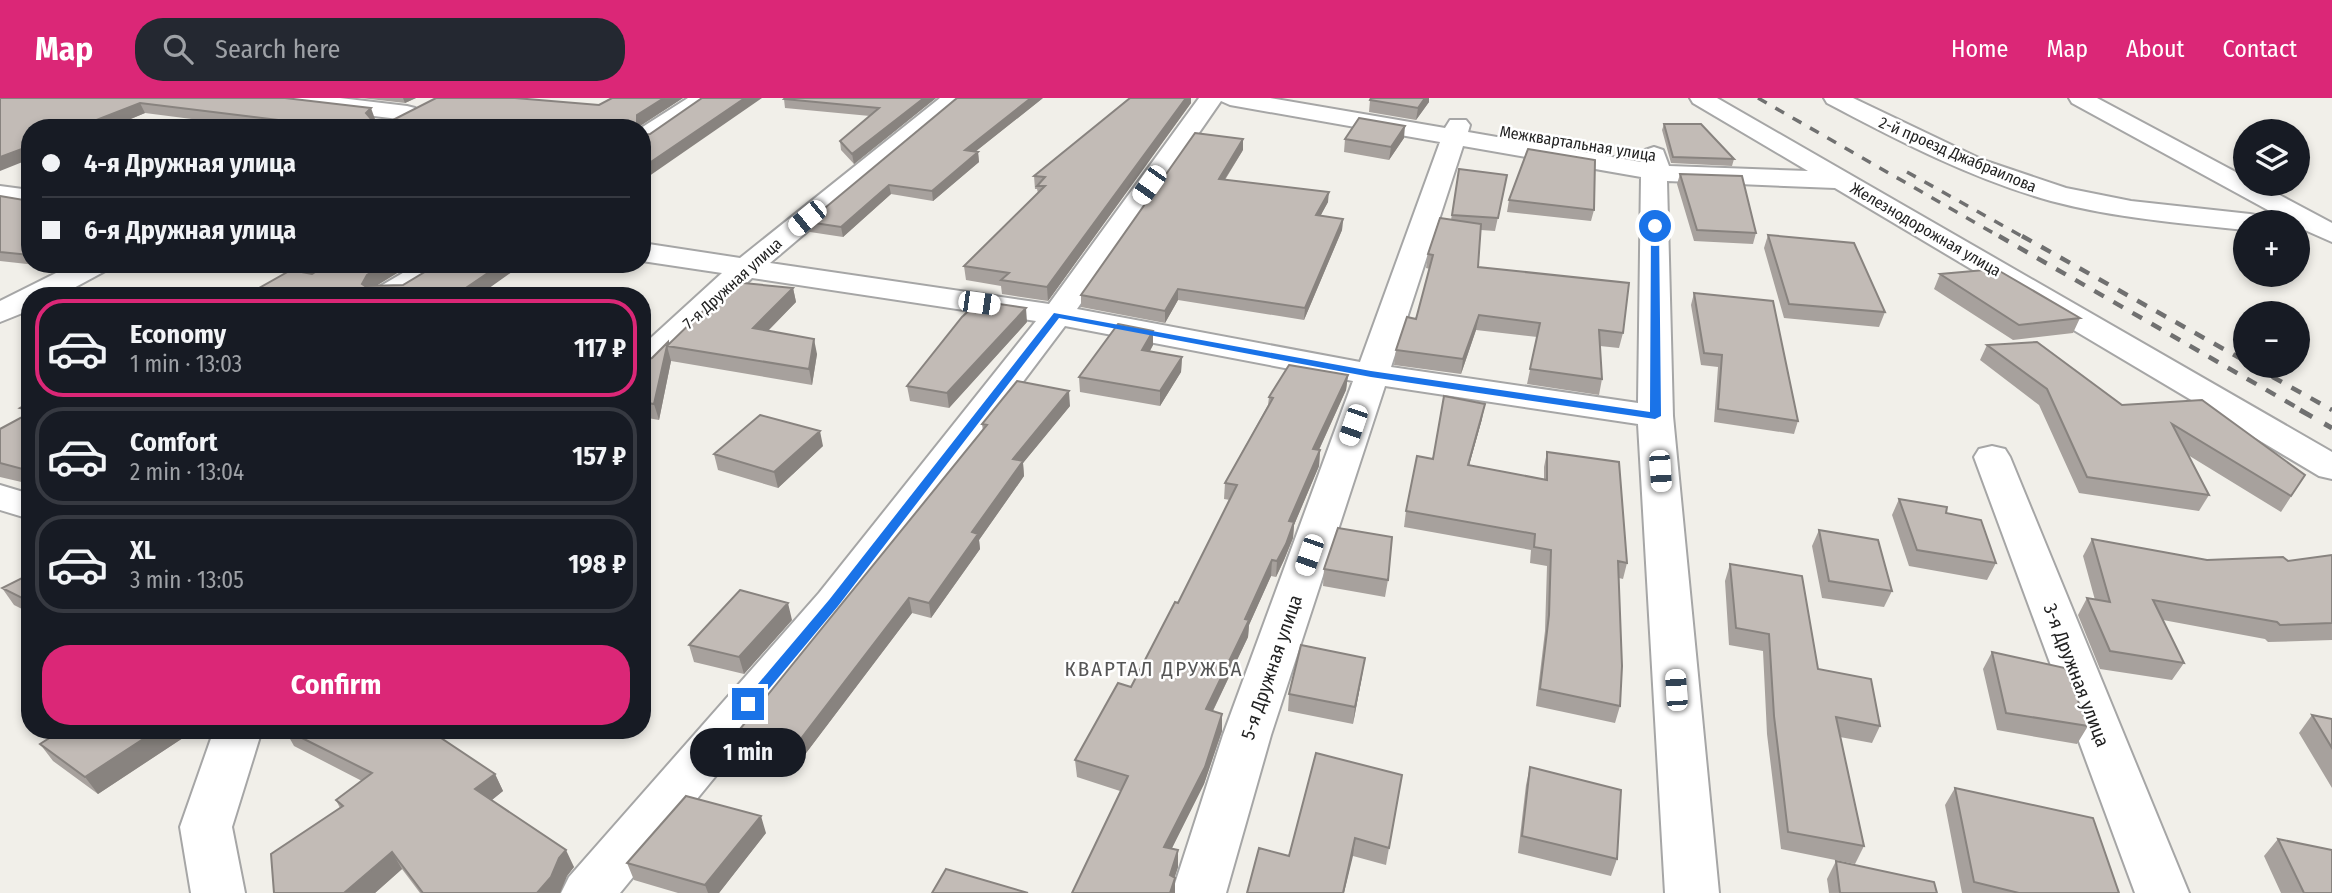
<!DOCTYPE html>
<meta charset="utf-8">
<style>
:root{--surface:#171b24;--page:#242831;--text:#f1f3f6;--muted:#9ea1a6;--line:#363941;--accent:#db2777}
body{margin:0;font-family:"Fira Sans Condensed",sans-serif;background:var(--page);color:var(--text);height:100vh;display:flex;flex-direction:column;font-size:26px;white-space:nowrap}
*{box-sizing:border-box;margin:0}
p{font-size:23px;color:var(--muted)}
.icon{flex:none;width:38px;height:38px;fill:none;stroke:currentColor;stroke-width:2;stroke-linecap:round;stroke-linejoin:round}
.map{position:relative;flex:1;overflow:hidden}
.panel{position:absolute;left:21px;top:189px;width:630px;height:452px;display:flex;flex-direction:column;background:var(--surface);border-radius:28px;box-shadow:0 4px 10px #0003}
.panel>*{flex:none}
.banner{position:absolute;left:21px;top:21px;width:630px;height:154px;border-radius:28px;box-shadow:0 4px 10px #0003;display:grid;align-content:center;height:154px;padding:0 21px;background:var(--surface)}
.fabs{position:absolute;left:2233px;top:21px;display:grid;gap:14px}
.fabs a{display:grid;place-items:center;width:77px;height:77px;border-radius:50%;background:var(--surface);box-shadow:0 4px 10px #0003;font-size:35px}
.end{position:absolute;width:32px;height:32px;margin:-16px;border:9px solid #1a73e8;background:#fff;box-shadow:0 0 0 4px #fff}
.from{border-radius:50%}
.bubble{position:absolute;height:49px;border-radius:24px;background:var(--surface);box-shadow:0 4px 10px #0003;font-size:23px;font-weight:700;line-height:49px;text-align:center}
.car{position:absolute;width:21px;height:42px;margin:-21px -10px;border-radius:9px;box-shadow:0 0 5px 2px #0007;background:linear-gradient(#fff 24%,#345 0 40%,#fff 0 76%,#345 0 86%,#fff 0)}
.banner b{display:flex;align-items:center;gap:24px;height:66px;font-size:26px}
.banner b+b{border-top:2px solid var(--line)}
.banner i{width:18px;height:18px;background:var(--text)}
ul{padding:12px 0 0;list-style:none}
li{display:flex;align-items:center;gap:21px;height:98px;margin:0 14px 10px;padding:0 7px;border:4px solid var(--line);border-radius:28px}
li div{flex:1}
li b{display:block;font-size:26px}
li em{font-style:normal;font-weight:700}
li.current{border-color:var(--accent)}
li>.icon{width:63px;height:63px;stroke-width:1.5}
.primary-button{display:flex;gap:14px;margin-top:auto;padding:14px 21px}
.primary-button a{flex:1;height:80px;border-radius:28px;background:var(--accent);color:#fff;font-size:28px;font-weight:700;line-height:80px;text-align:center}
header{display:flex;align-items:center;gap:42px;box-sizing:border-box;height:98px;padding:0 35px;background:var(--accent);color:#fff}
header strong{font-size:33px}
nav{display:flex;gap:38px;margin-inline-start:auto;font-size:24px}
.search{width:490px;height:63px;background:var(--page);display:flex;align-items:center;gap:18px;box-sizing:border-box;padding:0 24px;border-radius:28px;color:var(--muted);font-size:26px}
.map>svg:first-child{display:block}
</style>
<header>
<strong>Map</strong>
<div class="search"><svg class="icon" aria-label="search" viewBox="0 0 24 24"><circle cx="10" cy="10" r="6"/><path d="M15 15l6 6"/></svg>Search here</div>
<nav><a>Home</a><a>Map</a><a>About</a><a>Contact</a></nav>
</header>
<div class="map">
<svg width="2332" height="795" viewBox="0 0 2332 795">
<rect width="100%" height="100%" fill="#f1efe9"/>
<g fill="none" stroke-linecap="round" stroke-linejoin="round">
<defs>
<path id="minor" d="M271,0H340L407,8L415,10L419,15L415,20L407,22L282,7L274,5Z
M688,0H715L651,45L642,47L641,30Z
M940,0H965L770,165L1049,206L1199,0H1270L1445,30L1450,22H1466L1470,27L1468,34L1641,64L1645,52L1654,49L1663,52L1669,68L1808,73L1693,5L1690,0H1717L2332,354V381L2319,378L1835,90L1667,83L1673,318L1719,795H1665L1638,326L1385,288L1271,637L1226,795H1172L1223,637L1353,283L1065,228L849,515L620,795H561L569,779L819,495L1036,223L752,180L654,273L642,276V248L722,175L642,163V145L740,160ZM1221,3L1230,7L1440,44L1360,264L1077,211ZM1463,48L1641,79L1638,305L1391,269Z
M1824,0H1853L1983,62L2066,90L2131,103L2250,116L2260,118L2264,124H2245V132C2180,125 2114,120 2051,103C1972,81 1899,43 1827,5Z
M2069,0H2097L2245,79V86H2259L2332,125V144L2298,129V124H2290L2072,5Z
M0,88L30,92V108L0,104Z
M74,166H111L107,172L59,198H30V212L0,224V203Z
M418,166H453L449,172L407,198H370L374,192Z
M1992,348L2005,351L2010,359L2189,795H2135L1974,359L1979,351Z
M0,387L30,396V421L0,412Z
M214,632H262L232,729L245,795H191L180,729Z"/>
</defs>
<use href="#minor" stroke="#a6a6a6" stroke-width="4"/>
<use href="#minor" fill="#fff" fill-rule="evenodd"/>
<path stroke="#707070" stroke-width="3.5" stroke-dasharray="10 10" stroke-linecap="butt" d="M1758,0L2002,140
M1907,74L2025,140"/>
<path stroke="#707070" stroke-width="4.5" stroke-dasharray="11 11" stroke-linecap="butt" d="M1999,138L2303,313
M2022,138L2245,263
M2253,268L2332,312"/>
<path stroke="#707070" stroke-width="5" stroke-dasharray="14 14" stroke-linecap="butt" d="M2300,312L2332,330"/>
</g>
<path fill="#a7a19d" d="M0,0H285L375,21L374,22H393L599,7L612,0H683L640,28V30H261L145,15L109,30H30Z
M361,0H416L405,5Z
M785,0H936L854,66L841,52L840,43L870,18L785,10L784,1Z
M1043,0L975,54H978L979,64L933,103L891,96L843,139L810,134L808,124Z
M1130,0H1191V5L1048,203L1002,196L1001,188L966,182L964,168L1038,95L1037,91H1035L1034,78Z
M1370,2L1429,4L1416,22L1369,14Z
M1664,26L1734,61L1732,68L1671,65L1662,32Z
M1404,40L1389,62L1344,54L1345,41Z
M1243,52L1225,82L1328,104L1320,118L1343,121L1342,132L1304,222L1178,202L1165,225L1081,209V197Z
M1459,71L1507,77L1495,133L1481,132L1478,169L1623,235L1619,250L1600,248L1602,281L1599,297L1527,286L1537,239L1476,232L1461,276L1394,267L1396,252L1416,221L1430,171L1426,170L1428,156L1451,122Z
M1680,76L1756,135L1753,146L1694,143L1677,86Z
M0,98L30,103V166H50L45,168L0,163Z
M1509,102L1594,112L1591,123L1507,114Z
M1768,137L1885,214L1879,229L1784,220L1764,150Z
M1940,176L2080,220L2073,235L2013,242L1934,191Z
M793,190L796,204L768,233L817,256L812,287L671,263L659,322L642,319V263L652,260L668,244L669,246Z
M1694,195L1798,323L1794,336L1714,324L1718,269L1701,267L1691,207Z
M1027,224L949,310L910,303L907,288Z
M1153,233V247L1150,253L1182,259L1181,274L1160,308L1080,294L1079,279Z
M1987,247L2122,307L2305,377L2281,414L2188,357L2209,397L2199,413L2079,395L2039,307L1980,262Z
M1348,277L1346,292L1319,352H1320L1319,368L1294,427L1293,440L1284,462L1276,479L1271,478L1249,527L1248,539L1213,613L1222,616V633L1204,686L1172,750L1178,752V769L1174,780L1120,693L1077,679L1075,662L1131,589L1178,505L1230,402L1224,401L1225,385L1268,307L1269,299Z
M30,304V386L0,379V331L26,320L20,310Z
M1070,308L1023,365L1024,378L979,442L980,451L931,520L912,515L797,667L741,652L736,636L983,333L982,326Z
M1482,321L1469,367L1544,381V369L1547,354L1627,465L1623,481L1619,480L1620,608L1615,625L1536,608L1545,533L1547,468L1530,465L1531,452L1404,429L1406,413L1433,361Z
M823,348L778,390L718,372L714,356Z
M1899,401L1946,415L1996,465L1987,482L1909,468L1892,417Z
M1819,432L1892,493L1884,509L1822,500L1812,448Z
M2092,441L2207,462L2288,463L2332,457V542L2268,544L2265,541L2163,522L2184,565L2172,582L2100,571L2078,517L2087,500L2095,502L2083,458Z
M1730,466L1818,571L1880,628L1872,645L1840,639L1864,748L1855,766L1781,751L1767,636L1763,553L1729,547L1725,483Z
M1324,471L1388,482L1385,499L1323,488Z
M30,476V515L14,507L2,490Z
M792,522L744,576L694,564L689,547Z
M1992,554L2088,628L2077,646L1997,632L1983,571Z
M1362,578L1353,626L1288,613L1289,596Z
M2312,617L2332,621V690L2299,635Z
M62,632H195L98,696L53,663L40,646Z
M285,632H429L495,676L503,693L492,702L574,769L567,778L560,795H420L402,771L375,795H274L340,710L336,702L362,683L294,648Z
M1530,669L1617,761L1611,778L1518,755L1526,687Z
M1402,677L1386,767L1353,758H1289Z
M1955,690L2119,795H1962L1945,707Z
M766,735L719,795H678L634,782L627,765Z
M2278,741L2332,795H2281L2264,758Z
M1836,763L1937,795H1829L1827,781Z"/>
<path fill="#88837f" d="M403,0H416L405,5Z
M664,0H683L640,28V30H637V17Z
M745,0H762L642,83V70Z
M924,0H936L854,66L852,56Z
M1031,0H1043L966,61L965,52Z
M1186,0H1191V5L1048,203L1047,189Z
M1425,0H1429V4L1416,22L1418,10Z
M140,5L145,15L109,30H76Z
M371,10L375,21L370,26L366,15Z
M1405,28L1404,40L1389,62L1391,49Z
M1243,41V52L1218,92L1219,81Z
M30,48V61L0,73V59Z
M978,54L979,64L933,103L932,93Z
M889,87L891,96L843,139L841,129Z
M1329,94L1328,104L1315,128L1316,117Z
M1343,121L1342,132L1304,222L1305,210Z
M386,166H412L373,190L368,198L362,186L367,177Z
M501,166H523L478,198H454Z
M793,190L796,204L756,245L753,230Z
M1178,191V202L1165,225V213Z
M1026,210L1027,224L949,310L947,295Z
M1479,217L1476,232L1461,276L1463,261Z
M1153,233V247L1142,267V252Z
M814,241L817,256L812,287L809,271Z
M667,248L671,263L659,322L654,306Z
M1182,259L1181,274L1160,308V293Z
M1348,277L1346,292L1312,367L1313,351Z
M1069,293L1070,308L1023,365L1024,378L979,442L980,451L931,520L929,505L972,434L1013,361Z
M1485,306L1482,321L1465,382L1468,367Z
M820,333L823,348L778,390L774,374Z
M1320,352L1319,368L1294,427L1293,440L1284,462L1276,479L1277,463L1289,423Z
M1272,462L1271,478L1249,527L1248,539L1205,629L1206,611Z
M909,500L912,515L797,667L793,651Z
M788,505L792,522L744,576L739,559Z
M1365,560L1362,578L1353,626L1355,609Z
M1222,616V633L1204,686L1164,766V749Z
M157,632H195L98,696L85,679Z
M495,676L503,693L483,709L475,691Z
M761,718L766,735L719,795H708L705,787Z
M1355,740L1353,758L1344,795H1343Z
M566,752L574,769L567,778L560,795H537L559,760Z
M1178,752V769L1170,794V777Z
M392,754L402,771L375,795H344Z
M1175,780V795H1170Z"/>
<path fill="#c2bbb6" stroke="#88837f" stroke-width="2" d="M0,0H285L371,10L366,15L372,22H393L436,0H515L599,7L612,0H664L637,17V30H343L140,5L76,30H30V48L0,59Z
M702,0H745L642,70V37L650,36Z
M785,0H924L852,56L840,43L879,10L784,1Z
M957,0H1031L965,52L978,54L932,93L889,87L841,129L808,124Z
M1130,0H1186L1047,189L1001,182L1009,175L964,168L1045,88H1037L1045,79L1034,78Z
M1371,0H1425L1418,10L1370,2Z
M1359,20L1405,28L1391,49L1345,41Z
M1664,26H1701L1734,61L1673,59Z
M1195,35L1243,41L1219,81L1329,94L1316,117L1343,121L1305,210L1178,191L1165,213L1081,197Z
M1528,51L1595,62L1594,112L1509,102Z
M1459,71L1507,77L1498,120L1452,117Z
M1680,76L1742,78L1756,135L1697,132Z
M0,98L30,103V157L0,154Z
M1440,120L1481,126L1478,169L1629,185L1623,235L1599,232L1602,281L1530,271L1540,225L1479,217L1463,261L1396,252L1407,219L1416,221L1433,157L1428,156Z
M1768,137L1854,145L1885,214L1789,206Z
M328,166H386L367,177L362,186L365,188L403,187L438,166H501L454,198H245L291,172L312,176Z
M1996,171L2080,220L2019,227L1940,176Z
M733,184L793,190L753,230L814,241L809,271L667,248L654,306L642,304V263L652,260L668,244V247Z
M1694,195L1773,203L1798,323L1718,311L1722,257L1704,255Z
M979,203L1026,210L947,295L907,288L962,219Z
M1118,226L1153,233L1142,252L1182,259L1160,293L1079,279Z
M2037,244L2122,307L2202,302L2305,377L2291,398L2172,326L2209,397L2087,379L2047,291L1987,247Z
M1289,267L1348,277L1313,351L1320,352L1289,423L1294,424L1286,446L1277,463L1272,462L1245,521L1249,522L1206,611L1222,616L1205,669L1164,749L1178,752L1170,777L1175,780L1170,795H1072L1128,678L1075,662L1118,585L1131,589L1175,504L1178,505L1237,387L1225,385L1273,300L1269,299Z
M1017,283L1069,293L1013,361L1023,363L972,434L978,436L929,505L909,500L793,651L736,636L987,327L982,326Z
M1444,298L1485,306L1468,367L1547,382V354L1619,364L1627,465L1618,463L1622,568L1620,608L1540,591L1549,517L1551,452L1534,449L1535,436L1406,413L1417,358L1433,361Z
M30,304V312L20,310Z
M760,317L820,333L774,374L714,356Z
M22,319L30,321V373L0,365V331Z
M1899,401L1947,409L1946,415L1981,422L1996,465L1917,452Z
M1338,430L1392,439L1388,482L1324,471Z
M1819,432L1878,442L1892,493L1829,483Z
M2092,441L2207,462L2283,459L2288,463L2332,457V525L2280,527L2277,524L2153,502L2184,565L2110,553L2087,500L2110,504Z
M1730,466L1802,478L1818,571L1871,581L1880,628L1836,619L1864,748L1788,734L1774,618L1769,536L1736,530Z
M30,476V504L2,490Z
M740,492L788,505L739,559L689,547Z
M1301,547L1365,560L1355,609L1289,596Z
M1992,554L2065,570L2088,628L2006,615Z
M2312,617L2332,621V650Z
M62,632H157L85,679L40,646Z
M286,632H429L495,676L475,691L566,752L559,760L551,779L537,795H423L392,754L344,795H274L271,756L343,708L336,702L372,675Z
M1316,655L1402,677L1389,750L1355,740L1343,795H1247L1259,750L1289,758Z
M1530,669L1621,692L1617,761L1522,738Z
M1955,690L2093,720L2119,795H2019L1974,784Z
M686,698L761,718L705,787L627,765Z
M2278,741L2332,752V795H2304Z
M1836,763L1934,784L1937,795H1840Z
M946,771L1028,795H932Z"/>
<path fill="#1a73e8" d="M1655,125L1659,128L1661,318L1655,321L1371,279L1059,220L838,508L753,610L748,611L741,606L829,502L1054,215L1371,273L1650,314L1651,128Z"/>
<g text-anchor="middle" stroke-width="5" stroke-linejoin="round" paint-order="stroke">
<g font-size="16" fill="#222" stroke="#fff">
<text transform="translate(1578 45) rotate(9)" y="6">Межквартальная улица</text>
<text transform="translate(1958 56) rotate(23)" y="6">2-й проезд Джабраилова</text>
<text transform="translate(1926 131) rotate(30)" y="6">Железнодорожная улица</text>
<text transform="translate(732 185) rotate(-42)" y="6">7-я Дружная улица</text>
</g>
<g font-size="19" fill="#222" stroke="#fff">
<text transform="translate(1271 569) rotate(-71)" y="7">5-я Дружная улица</text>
<text transform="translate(2077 577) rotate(69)" y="7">3-я Дружная улица</text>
</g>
<g font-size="21" letter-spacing="2" fill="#555" stroke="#fff">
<text x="1154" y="578">КВАРТАЛ ДРУЖБА</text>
</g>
</g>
</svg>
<div class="fabs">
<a><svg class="icon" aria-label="layers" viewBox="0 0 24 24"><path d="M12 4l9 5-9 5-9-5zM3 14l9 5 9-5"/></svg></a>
<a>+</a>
<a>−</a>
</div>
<i class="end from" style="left:1655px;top:128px"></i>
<i class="end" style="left:748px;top:606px"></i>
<div class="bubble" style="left:690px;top:630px;width:116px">1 min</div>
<i class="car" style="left:1149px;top:87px;rotate:215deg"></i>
<i class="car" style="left:807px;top:120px;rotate:231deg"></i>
<i class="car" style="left:979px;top:205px;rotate:98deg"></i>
<i class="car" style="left:1353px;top:327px;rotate:199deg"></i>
<i class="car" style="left:1660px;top:373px;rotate:176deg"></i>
<i class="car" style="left:1309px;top:457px;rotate:199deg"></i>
<i class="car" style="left:1676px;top:592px;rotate:356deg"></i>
<div class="banner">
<b><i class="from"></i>4-я Дружная улица</b>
<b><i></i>6-я Дружная улица</b>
</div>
<section class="panel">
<ul>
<li class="current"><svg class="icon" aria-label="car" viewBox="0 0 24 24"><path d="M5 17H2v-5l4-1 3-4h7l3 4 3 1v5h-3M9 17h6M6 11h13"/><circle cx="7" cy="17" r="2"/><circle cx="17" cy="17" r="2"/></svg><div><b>Economy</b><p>1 min · 13:03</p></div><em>117 ₽</em></li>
<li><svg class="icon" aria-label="car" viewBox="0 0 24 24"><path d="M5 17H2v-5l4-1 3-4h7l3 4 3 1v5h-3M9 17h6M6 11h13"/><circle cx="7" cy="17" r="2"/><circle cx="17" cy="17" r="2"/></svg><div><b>Comfort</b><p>2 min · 13:04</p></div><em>157 ₽</em></li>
<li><svg class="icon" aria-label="car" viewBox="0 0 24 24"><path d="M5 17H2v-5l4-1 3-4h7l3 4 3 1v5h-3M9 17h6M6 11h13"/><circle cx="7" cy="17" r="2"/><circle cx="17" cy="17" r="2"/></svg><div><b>XL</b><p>3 min · 13:05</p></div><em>198 ₽</em></li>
</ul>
<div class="primary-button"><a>Confirm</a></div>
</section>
</div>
